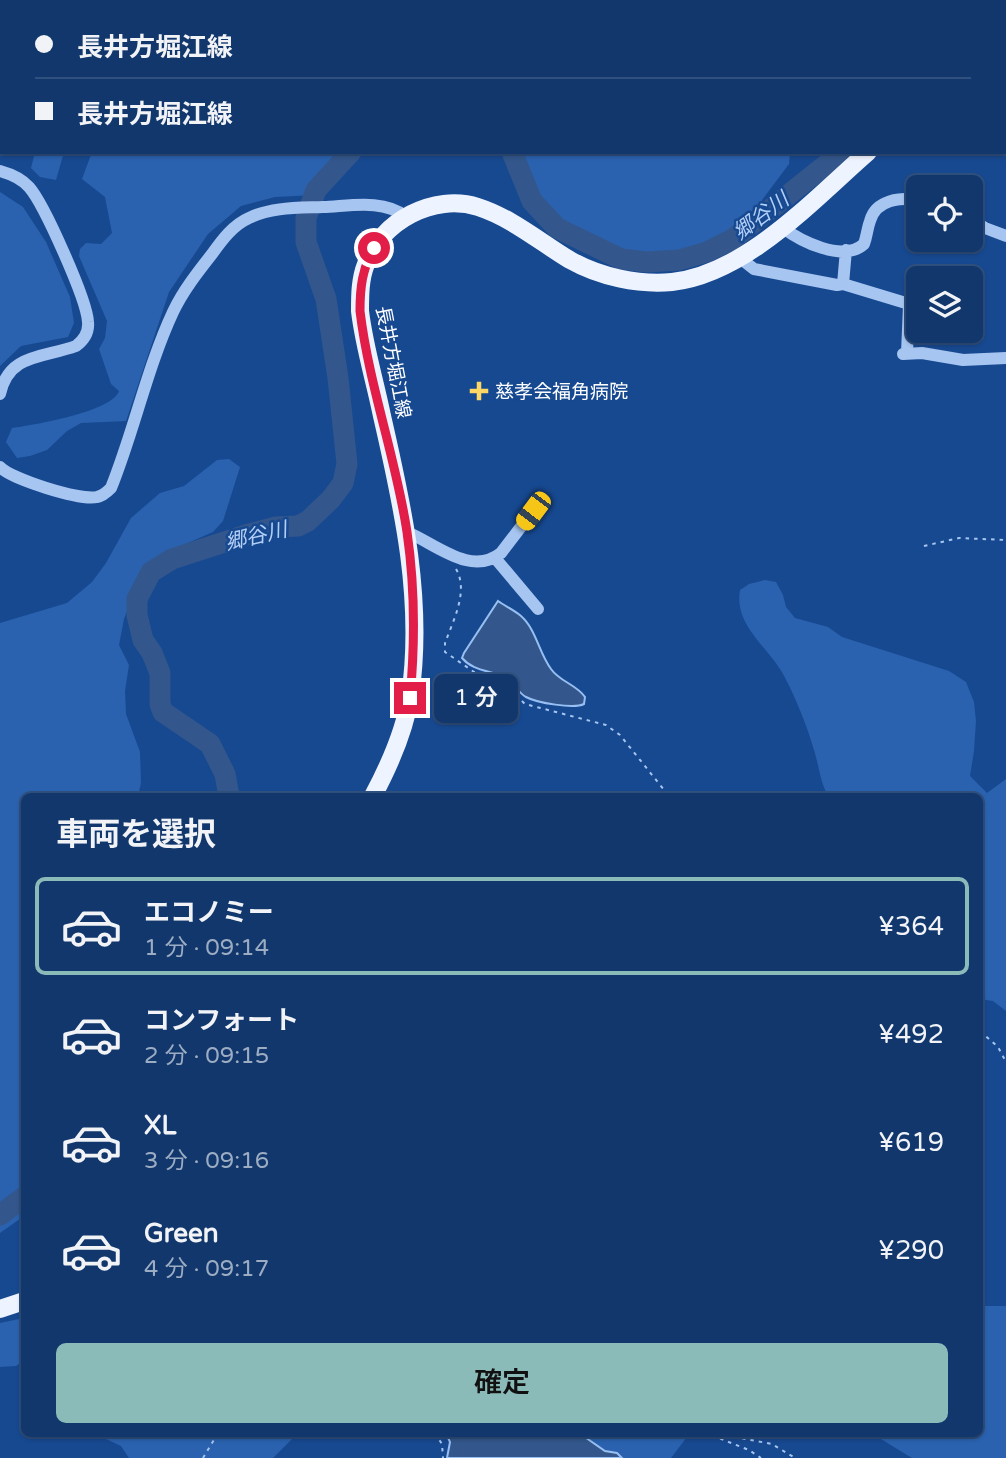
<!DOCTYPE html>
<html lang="ja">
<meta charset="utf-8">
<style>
:root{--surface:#11376d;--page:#1a3f72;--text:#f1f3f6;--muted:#9cacc2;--line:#305180;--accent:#8bbbb9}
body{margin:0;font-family:"Varela Round","Noto Sans JP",sans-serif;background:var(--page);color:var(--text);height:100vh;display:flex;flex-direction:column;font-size:26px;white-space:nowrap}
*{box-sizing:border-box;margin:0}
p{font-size:23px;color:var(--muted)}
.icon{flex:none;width:38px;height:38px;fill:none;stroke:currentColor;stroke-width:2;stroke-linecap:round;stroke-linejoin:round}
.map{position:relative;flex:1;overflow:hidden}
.details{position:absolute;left:21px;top:793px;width:962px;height:644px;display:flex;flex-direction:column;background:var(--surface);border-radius:10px;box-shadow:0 2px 5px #0004,0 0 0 2px var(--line)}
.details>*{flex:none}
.top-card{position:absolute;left:0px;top:0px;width:1006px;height:154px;box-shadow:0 2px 5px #0004,0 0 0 2px var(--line);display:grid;align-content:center;height:154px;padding:0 35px;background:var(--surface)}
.buttons{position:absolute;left:906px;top:175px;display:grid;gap:14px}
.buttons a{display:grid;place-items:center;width:77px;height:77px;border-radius:10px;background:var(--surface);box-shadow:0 2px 5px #0004,0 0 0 2px var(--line);font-size:35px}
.end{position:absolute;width:32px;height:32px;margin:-16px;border:9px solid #e11d48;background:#fff;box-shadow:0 0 0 4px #fff}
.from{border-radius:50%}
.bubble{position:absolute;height:49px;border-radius:10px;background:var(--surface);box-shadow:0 2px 5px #0004,0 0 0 2px var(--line);font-size:23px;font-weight:600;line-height:49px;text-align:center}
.car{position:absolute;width:21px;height:42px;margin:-21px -10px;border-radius:9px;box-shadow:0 0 5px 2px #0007;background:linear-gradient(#f5c518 24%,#345 0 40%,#f5c518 0 76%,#345 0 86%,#f5c518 0)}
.top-card b{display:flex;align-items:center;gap:24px;height:66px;font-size:26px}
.top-card b+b{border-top:2px solid var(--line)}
.top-card i{width:18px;height:18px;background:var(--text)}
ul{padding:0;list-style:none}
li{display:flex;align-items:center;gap:21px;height:98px;margin:0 14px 10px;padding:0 21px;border:4px solid transparent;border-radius:10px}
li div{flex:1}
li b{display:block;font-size:26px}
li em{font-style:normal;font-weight:600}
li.on{border-color:var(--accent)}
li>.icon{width:63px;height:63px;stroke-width:1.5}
h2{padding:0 35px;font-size:32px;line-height:84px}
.action{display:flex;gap:14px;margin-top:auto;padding:14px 35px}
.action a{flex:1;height:80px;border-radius:10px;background:var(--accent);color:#111;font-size:28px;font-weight:600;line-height:80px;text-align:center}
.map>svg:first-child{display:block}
</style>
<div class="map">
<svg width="1006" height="1458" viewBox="0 0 1006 1458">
<rect width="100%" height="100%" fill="#174991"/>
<path fill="#2a62af" d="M90,0H523L524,2H88Z
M29,152H64L56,180L40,177L31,168L34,156Z
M92,152H355L336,169L316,195L275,197L241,206L208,234L169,292L126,421L81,423L67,431L47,450L30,456L17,458L6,442L12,428C33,425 112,412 119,391L111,384L99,349L105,338L107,321L79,256L80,249L86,243L101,244L112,233L105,197L82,179Z
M507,152H790L789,164L762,200L765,218C721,258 662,274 604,257C594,255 584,248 575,243C559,236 538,223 528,208C519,192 514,170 507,152Z
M0,192L23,207L46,242L70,297L74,323L68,337L21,346L0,366Z
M229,459L240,467L223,521L213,532L158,556L144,568L124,619L119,645L129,665L125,691L126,714L140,752L141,783L138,796H24V1216L0,1233V623L67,603L92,582L106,563L131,518L160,493L184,486L217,460Z
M765,580L776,582L783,595L786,607L795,618L828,627L842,637L949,671L966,682L974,702L976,721L974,751L970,776L987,793L1006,779V1011L993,1001L980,999V796H828C820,781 819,766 814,750C808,728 792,688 780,669C764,644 734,623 740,590L749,584Z
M980,1306H1006V1458H912L871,1433H980Z
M24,1318V1360L16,1366L0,1367V1323Z
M93,1433H293L292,1439L273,1458H129L121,1446Z
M579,1433H690L671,1458H622L617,1453L605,1451Z"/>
<path fill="#33578c" stroke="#98bff2" stroke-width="2" d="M498,601C505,606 514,610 521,616C536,629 539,653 551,669C560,682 576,684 585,697L584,704C574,709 537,703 526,697C518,693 514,682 506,678C491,670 474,672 462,658L464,653Z
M446,1433H579L605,1451L617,1453L622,1458H447L450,1442Z"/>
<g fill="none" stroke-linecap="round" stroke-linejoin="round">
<path stroke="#33578c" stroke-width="21" d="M1004,113L1006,114
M512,152L532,201L557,228L621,259L647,262L679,260L707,252L733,239L842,152
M229,796L225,774L210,744L163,712L160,704V673L152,653L143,640L137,615V599L151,572L172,559L246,535L276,527L298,526L308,521L331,499L343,483L347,464L338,378L326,299L306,242V218L316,190L351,152
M0,1215L24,1197"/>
<path stroke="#a6c5f0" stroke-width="2" stroke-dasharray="3.5 5" stroke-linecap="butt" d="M924,546L959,538L1006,540
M456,569C469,591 453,621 445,643V652L474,672L505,685L525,704L606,725L620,735L669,796
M980,1031L998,1047L1006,1062
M435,1433L442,1444L443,1458
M717,1433L716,1437L749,1450L761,1458
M726,1433L735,1437L772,1444L795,1458
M203,1458L218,1433"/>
<path stroke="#a6c5f0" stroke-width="12" d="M36,2L43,0
M0,11L2,10
M0,171C11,174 21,178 29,187C44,204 87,300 88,322C89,332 84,340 76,346C44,358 9,353 0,394
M971,219L985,228L1006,236
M782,227C800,241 843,263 864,244C867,236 867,229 870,221C876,199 900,198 919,199
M846,250L843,284L919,307
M740,258L754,269L837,285L843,284
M907,353L909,305
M903,354L922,353L963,360L1006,358
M0,467C11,479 80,501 97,497C103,496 107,492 111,488C134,431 147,368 173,312C183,291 197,273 212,254C222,240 233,225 249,218C271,207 299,208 323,207C350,206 383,199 405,216
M407,532C436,544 471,577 501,553L533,511
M495,558L538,609"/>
<path stroke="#eef4ff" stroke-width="18" d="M1004,133L1006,134
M373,796C389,766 405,731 410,696C424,602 403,507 382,416C375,381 364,346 360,311C360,295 360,279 366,264C381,221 434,193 478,207C512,218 540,242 570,260C600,277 638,285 672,282C746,274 814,199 868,152
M0,1309L24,1301"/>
</g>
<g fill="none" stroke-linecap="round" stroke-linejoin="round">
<path stroke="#e11d48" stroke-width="9" d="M374,248C362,269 360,288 360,311C369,386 396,458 407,532C415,587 415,644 410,698"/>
</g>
<path fill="#ffd764" stroke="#174991" stroke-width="2.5" d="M475.5 380.5h7v7h7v7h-7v7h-7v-7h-7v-7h7z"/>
<g text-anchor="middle" stroke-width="5" stroke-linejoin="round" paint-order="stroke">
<g font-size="19" fill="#fff" stroke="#174991">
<text transform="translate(394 362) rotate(79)" y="7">長井方堀江線</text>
</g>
<g font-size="19" fill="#fff" stroke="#174991" text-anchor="start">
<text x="495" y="398">慈孝会福角病院</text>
</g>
<g font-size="21" font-style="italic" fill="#b2cff7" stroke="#174991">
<text transform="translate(761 216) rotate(-37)" y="7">郷谷川</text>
<text transform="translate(256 536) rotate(-13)" y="7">郷谷川</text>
</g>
</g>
</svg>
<div class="buttons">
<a><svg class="icon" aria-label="locate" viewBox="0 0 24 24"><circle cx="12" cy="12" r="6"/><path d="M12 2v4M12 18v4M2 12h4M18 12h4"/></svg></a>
<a><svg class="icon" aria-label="layers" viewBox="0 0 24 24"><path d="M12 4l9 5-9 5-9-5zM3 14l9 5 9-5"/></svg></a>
</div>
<i class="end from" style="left:374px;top:248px"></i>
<i class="end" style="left:410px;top:698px"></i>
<div class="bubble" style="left:434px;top:674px;width:84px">1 分</div>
<i class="car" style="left:533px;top:511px;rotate:217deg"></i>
<div class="top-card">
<b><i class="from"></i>長井方堀江線</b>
<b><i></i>長井方堀江線</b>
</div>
<section class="details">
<h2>車両を選択</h2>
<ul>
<li class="on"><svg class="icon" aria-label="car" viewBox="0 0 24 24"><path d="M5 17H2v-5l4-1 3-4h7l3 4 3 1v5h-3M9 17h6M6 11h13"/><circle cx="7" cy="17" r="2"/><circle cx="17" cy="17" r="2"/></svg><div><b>エコノミー</b><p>1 分 · 09:14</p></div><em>¥364</em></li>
<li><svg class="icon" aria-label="car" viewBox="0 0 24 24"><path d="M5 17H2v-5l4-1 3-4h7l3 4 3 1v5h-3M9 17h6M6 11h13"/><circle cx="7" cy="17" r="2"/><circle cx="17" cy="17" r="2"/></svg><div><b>コンフォート</b><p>2 分 · 09:15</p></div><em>¥492</em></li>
<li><svg class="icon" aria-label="car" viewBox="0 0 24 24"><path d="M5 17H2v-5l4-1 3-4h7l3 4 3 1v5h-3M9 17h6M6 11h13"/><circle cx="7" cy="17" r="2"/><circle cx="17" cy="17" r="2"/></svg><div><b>XL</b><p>3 分 · 09:16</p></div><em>¥619</em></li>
<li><svg class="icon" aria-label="car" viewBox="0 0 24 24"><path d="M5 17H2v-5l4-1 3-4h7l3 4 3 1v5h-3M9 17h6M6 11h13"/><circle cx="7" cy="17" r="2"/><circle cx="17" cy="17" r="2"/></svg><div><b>Green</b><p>4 分 · 09:17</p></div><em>¥290</em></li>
</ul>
<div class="action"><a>確定</a></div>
</section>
</div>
